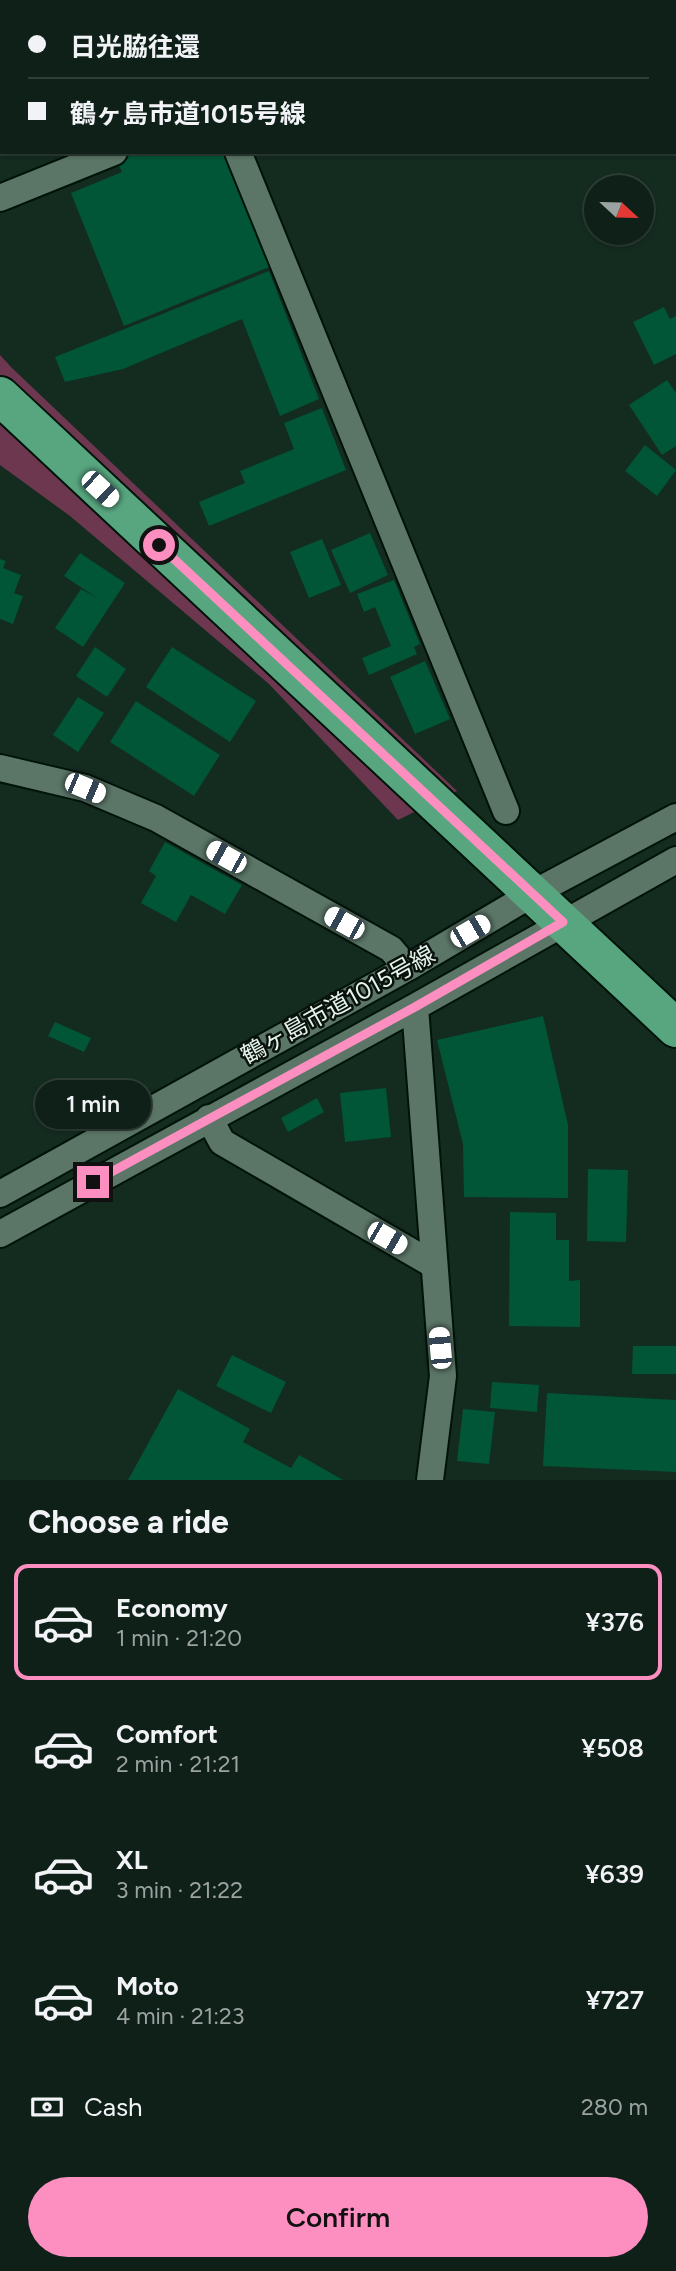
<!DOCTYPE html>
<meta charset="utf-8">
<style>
:root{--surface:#0f2018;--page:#1d2d25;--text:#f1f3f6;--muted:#9ba3a2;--line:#2f3e37;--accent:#fd8ec0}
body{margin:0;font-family:Figtree,"Noto Sans JP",sans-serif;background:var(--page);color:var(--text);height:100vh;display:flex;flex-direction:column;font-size:26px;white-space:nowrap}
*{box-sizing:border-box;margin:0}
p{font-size:23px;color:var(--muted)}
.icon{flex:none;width:38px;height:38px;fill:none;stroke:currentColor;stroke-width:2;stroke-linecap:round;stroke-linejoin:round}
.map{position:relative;height:1480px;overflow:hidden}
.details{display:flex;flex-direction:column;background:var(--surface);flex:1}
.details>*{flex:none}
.hud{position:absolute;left:0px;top:0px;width:677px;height:154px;box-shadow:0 2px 5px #0004,0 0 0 2px var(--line);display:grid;align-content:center;height:154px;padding:0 28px;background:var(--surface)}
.needle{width:46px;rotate:112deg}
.controls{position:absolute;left:584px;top:175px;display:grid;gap:14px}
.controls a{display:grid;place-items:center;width:70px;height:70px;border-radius:50%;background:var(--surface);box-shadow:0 2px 5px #0004,0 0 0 2px var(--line);font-size:35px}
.end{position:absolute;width:32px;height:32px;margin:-16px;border:9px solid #fd8ec0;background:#111;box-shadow:0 0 0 4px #111}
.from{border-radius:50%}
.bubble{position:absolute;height:49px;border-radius:24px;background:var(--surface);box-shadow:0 2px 5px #0004,0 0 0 2px var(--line);font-size:23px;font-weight:600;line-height:49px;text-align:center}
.car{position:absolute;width:21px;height:42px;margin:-21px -10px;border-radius:9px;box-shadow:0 0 5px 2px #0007;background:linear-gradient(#fff 24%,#345 0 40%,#fff 0 76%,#345 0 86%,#fff 0)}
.hud b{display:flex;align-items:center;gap:24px;height:66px;font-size:26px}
.hud b+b{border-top:2px solid var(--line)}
.hud i{width:18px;height:18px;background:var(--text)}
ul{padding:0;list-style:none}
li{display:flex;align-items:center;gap:21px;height:116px;margin:0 14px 10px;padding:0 14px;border:4px solid transparent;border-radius:14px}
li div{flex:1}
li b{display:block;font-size:26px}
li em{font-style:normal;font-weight:600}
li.selected{border-color:var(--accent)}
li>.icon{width:63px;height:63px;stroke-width:1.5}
h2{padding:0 28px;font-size:32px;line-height:84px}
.pay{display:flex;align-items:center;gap:18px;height:77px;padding:0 28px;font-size:26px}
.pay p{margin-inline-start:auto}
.button{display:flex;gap:14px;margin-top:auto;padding:14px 28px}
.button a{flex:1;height:80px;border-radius:42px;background:var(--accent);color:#111;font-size:28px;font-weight:600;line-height:80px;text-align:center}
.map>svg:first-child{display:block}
</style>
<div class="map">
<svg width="676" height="1480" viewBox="0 0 676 1480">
<rect width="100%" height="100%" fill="#142b20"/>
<path fill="#6d374f" d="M0,355L12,368L457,791L398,820L269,684L70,516L0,465Z"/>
<path fill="#005637" d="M140,152H228L274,265L124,326L71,193L122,172L117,161Z
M269,271L319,399L280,416L242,319L123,369L65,382L55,357Z
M664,307L670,319L676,316V354L654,365L633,322Z
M667,380L676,393V446L662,455L629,405Z
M322,408L346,470L209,526L199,502L245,483L240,471L294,449L284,423Z
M645,445L676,470L657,496L625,471Z
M370,533L388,575L350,593L331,550Z
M322,539L341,585L309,598L290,552Z
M80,553L125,583L83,647L55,628L81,589L97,598L64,576Z
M0,559L6,561L3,568L21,575L14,593L23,596L13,624L0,619Z
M394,580L420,644L414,647L417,654L369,675L362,658L391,646L375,607L364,612L357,594Z
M95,647L126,669L107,697L76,676Z
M172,647L256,701L230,742L146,687Z
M425,661L450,719L415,734L390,677Z
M78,697L104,713L78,752L53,735Z
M136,701L220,755L194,796L110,742Z
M165,842L242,885L225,914L191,895L176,922L141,903L156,876L149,871Z
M543,1016L568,1125V1198L464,1197L463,1144L437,1040Z
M55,1022L91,1038L84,1052L48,1036Z
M386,1088L391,1137L345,1142L340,1093Z
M317,1098L324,1112L288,1132L281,1118Z
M588,1169L628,1170L626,1242L587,1241Z
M510,1212L556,1213V1240H569V1281L580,1280V1327L509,1326Z
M633,1346H676V1374H632Z
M232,1355L286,1382L271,1413L216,1386Z
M492,1382L539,1385L537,1412L490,1408Z
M178,1389L250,1429L243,1442L291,1468L299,1455L343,1480H128Z
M547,1393L676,1400V1472L543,1466Z
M463,1409L495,1412L489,1464L457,1461Z"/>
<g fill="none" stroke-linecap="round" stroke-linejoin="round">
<defs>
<path id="minor" d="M177,0L178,2
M487,2L491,0
M238,152L506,811
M0,198L114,152
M0,768L85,788L156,818L391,949L407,968
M415,1007L443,1376L430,1480
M209,1118L222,1142L434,1265
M0,1194L407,968L532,894L676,817
M0,1234L415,1007L676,860"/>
<path id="highway" d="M0,396L676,1028"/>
</defs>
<use href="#minor" stroke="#001309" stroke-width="30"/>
<use href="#highway" stroke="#001309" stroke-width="42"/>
<use href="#minor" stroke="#5b7567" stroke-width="26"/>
<use href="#highway" stroke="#58a680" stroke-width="38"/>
</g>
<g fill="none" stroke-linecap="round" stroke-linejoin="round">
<path stroke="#fd8ec0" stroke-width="9" d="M93,1182L415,1007L563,922L159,545"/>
</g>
<g text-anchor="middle" stroke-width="5" stroke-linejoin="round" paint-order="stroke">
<g font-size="24" fill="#e5f3eb" stroke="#08110c">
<text transform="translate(338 1005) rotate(-29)" y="8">鶴ヶ島市道1015号線</text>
</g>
</g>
</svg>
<div class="controls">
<a><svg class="needle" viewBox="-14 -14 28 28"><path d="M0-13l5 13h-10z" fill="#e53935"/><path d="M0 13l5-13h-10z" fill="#9ba3a2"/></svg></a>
</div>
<i class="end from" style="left:159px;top:545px"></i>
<i class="end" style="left:93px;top:1182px"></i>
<div class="bubble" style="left:35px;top:1080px;width:116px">1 min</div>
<i class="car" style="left:100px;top:489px;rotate:133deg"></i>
<i class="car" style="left:85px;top:788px;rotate:113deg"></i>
<i class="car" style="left:226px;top:857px;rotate:299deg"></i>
<i class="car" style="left:344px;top:923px;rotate:299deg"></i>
<i class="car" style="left:470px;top:931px;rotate:60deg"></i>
<i class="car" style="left:387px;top:1238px;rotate:120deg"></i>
<i class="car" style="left:440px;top:1348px;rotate:355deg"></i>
<div class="hud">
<b><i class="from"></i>日光脇往還</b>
<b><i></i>鶴ヶ島市道1015号線</b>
</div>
</div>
<section class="details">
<h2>Choose a ride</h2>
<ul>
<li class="selected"><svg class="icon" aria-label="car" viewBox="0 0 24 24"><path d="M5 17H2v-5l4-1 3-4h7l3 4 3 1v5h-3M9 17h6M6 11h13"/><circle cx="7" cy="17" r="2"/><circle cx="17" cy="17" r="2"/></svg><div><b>Economy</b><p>1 min · 21:20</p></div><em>¥376</em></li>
<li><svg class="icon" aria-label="car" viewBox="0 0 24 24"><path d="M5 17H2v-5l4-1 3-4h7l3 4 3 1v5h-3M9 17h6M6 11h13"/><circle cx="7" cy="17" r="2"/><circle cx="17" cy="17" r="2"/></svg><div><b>Comfort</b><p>2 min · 21:21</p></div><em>¥508</em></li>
<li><svg class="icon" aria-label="car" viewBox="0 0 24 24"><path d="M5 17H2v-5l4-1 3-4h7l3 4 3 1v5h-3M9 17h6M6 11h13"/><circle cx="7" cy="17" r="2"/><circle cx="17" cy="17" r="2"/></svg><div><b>XL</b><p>3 min · 21:22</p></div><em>¥639</em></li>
<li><svg class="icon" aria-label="car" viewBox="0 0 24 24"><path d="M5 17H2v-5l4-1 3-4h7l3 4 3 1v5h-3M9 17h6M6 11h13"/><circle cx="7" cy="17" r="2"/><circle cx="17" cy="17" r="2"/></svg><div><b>Moto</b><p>4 min · 21:23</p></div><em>¥727</em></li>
</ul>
<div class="pay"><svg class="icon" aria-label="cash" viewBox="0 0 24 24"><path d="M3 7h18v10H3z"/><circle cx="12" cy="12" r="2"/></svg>Cash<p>280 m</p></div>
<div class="button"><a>Confirm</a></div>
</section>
